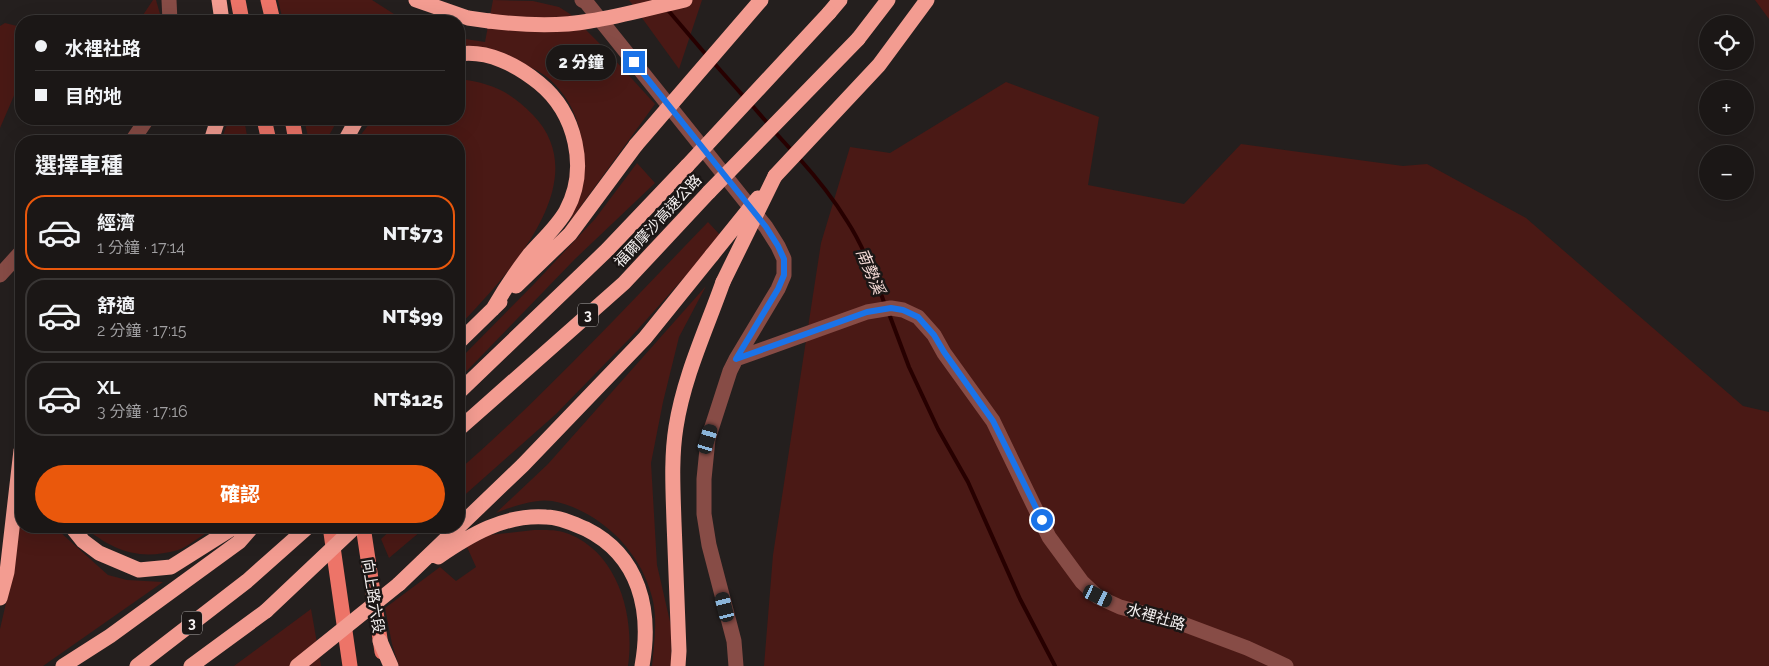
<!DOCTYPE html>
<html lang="zh-TW">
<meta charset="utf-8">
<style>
:root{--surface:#1b1716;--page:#24201f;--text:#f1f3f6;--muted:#a09fa1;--line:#393635;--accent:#ea580c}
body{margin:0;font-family:Raleway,"Noto Sans TC",sans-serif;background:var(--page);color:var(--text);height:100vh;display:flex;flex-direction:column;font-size:19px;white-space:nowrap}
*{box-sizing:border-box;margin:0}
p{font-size:16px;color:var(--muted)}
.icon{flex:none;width:28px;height:28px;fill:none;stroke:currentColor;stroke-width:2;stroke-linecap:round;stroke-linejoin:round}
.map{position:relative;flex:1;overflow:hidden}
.side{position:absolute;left:15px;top:135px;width:450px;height:398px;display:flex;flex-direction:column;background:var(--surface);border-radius:20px;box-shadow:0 5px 20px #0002,0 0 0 1px var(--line)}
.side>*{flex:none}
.top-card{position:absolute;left:15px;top:15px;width:450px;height:110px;border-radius:20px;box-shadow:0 5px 20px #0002,0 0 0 1px var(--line);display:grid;align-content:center;height:110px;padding:0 20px;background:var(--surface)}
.tools{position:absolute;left:1699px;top:15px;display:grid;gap:10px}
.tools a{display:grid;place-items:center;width:55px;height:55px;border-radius:50%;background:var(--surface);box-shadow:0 5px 20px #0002,0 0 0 1px var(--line);font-size:25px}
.end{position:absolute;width:22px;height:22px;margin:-11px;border:6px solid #1a73e8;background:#fff;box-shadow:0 0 0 2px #fff}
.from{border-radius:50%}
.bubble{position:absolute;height:35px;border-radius:18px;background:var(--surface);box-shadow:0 5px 20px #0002,0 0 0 1px var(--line);font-size:16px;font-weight:800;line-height:35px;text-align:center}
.car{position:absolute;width:15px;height:30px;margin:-15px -8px;border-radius:6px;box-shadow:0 0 4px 1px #0007;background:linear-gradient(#222 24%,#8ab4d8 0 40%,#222 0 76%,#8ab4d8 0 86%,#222 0)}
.top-card b{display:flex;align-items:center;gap:18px;height:48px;font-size:19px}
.top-card b+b{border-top:1px solid var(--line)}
.top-card i{width:12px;height:12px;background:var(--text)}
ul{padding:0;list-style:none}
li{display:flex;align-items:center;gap:15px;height:75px;margin:0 10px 8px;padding:0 10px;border:2px solid var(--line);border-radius:20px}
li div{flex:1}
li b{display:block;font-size:19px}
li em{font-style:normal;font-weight:800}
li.selected{border-color:var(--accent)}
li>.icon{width:45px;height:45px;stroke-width:1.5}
h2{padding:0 20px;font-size:22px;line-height:60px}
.button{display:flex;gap:10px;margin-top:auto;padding:10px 20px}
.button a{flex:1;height:58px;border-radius:30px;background:var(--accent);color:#fff;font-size:20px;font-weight:800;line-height:58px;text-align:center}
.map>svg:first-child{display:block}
</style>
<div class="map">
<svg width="1769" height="666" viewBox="0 0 1769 666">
<rect width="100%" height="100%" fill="#241f1e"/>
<path fill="#4a1915" d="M153,0H156L162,21H139Z
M278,0H372L405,21H283Z
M493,0L533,1L559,7L570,14L602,46L655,104L570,221C590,173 590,113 547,77C536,69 522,63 510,58C491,51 479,46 459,45V38L485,42Z
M629,0H702L679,69Z
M1755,0H1769V19Z
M5,23L21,27V92L16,91L0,128V26Z
M459,79C491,83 510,91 533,115C598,182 505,277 459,326V141H356L373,119H459Z
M1006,82L1099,117L1088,185L1184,204L1241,144L1403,166L1427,164L1526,218L1743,406L1769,412V666H764L773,555L821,243L850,147L890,153Z
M229,119H244L248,141H221Z
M304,119H338L326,141H309Z
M637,163L655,183L575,259L459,379V360L534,284L595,219Z
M708,222L721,236L631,337L556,414L459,500V470C547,393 627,306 708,222Z
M706,286L679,337L663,402L651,463L657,565L671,626V666H652C654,644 658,619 652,597C641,551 599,510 552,501C536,498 511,507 496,513L548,464Z
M21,510V526H56L60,532L108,575L127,580L163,582L43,666H0V629L9,590Z
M83,526H199L205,534C196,539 187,547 178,550C139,561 113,551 83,526Z
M395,526H427L389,558L381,539Z
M534,530C545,530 558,529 569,534C619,554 635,617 628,666H399L392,644L385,608L440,567L456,581L476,567L467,547L489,535Z
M311,609L321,666H234Z"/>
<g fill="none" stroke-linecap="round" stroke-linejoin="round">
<path stroke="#270000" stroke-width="4" d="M667,9L708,57
M713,62L745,98
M750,103L770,126
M774,131L793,152
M798,157C816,177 833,198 847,221C864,247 875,276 885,305
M888,311L909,367L938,429L968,482L1020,599L1055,666"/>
<path stroke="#874c46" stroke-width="15" d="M169,0L170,21
M582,0L586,2L766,227L778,246L784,259V275L778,289L736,359L730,371L708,439L704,479V514L709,545L734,641L736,666
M132,141L147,119
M0,275L21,252
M736,359L867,312L891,308L903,310L918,317L934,335L944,353L993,421L1049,537L1082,582L1098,597L1120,607L1183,624L1247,648L1286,666"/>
<path stroke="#ed7468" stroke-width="15" d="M238,0L242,21
M268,0L273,21
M264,119L269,141
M292,119L296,141
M330,526L350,666
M363,526L382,652"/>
<path stroke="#f39c91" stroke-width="15" d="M219,0L222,21
M416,0L468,18L489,21
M829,13L840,0
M858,39L888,0
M459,54C488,50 517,65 539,83C576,113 589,169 566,211C557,227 541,241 529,255C516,272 504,290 493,309
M211,141L218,119
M345,141L357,119
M775,176L879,65L927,0
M516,286L570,234L636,145
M459,342L500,302
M459,392L607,250L687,166
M459,429L624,283L709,192
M71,526L83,541L99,553L139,570L171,567L236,526
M438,557C470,535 505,514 546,517C560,517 574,524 586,529C640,556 652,611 642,666
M399,584L523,465L645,338L712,255
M0,598L7,572L21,450
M380,641L391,666
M63,666L110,636L239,542L253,526
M137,666L247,581L309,526
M191,666L266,611
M678,666L679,651C677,608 676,565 674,522C673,490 671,458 676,427C684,376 706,330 723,282"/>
<path stroke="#f39c91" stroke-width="15" d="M489,21C521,25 557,27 590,21C622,16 653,7 685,0
M636,145L761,0
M687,166L829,13
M709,192L858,39
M712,255L758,198
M723,282L775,176
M266,611L356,526
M297,666L399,584"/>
</g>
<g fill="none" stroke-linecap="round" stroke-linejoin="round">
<path stroke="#1a73e8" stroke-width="6" d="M634,62L766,227L778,246L784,259V275L778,289L736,359L867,312L891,308L903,310L918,317L934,335L944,352L993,421L1042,520"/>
</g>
<g text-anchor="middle" stroke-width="5" stroke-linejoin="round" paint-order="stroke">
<g fill="#1b1615" stroke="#b4b0b0" stroke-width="1">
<rect x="578" y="303.5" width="20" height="23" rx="4"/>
<rect x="182" y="611.5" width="20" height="23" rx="4"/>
</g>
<g font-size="14" font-weight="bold" fill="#f6f2f2">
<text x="588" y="320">3</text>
<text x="192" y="628">3</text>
</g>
<g font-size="15" fill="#f6f2f2" stroke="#1b1615">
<text transform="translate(658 221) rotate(-47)" y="5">福爾摩沙高速公路</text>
<text transform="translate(373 596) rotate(81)" y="5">向上路六段</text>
<text transform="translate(1156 617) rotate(16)" y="5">水裡社路</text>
</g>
<g font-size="16" font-style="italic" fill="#f5dbd7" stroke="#1b1615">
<text transform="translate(871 271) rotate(67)" y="6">南勢溪</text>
</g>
</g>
</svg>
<div class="tools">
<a><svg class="icon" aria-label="locate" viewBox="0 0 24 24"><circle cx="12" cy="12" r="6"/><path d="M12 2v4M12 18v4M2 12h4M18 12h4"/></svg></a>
<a>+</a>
<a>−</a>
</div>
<i class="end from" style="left:1042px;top:520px"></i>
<i class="end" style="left:634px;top:62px"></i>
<div class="bubble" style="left:546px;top:45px;width:70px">2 分鐘</div>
<i class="car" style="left:708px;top:439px;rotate:17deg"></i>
<i class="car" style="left:1098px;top:596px;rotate:116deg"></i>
<i class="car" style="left:725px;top:607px;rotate:346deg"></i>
<div class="top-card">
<b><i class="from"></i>水裡社路</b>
<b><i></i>目的地</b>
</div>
<section class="side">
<h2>選擇車種</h2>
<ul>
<li class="selected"><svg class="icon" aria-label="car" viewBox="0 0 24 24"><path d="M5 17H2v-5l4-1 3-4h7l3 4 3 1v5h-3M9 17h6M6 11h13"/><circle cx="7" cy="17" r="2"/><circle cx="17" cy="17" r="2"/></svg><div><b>經濟</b><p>1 分鐘 · 17:14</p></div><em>NT$73</em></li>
<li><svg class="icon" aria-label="car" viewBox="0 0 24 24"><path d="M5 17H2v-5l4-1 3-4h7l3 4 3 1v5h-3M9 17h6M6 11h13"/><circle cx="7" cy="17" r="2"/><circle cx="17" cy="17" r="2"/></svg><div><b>舒適</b><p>2 分鐘 · 17:15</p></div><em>NT$99</em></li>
<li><svg class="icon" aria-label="car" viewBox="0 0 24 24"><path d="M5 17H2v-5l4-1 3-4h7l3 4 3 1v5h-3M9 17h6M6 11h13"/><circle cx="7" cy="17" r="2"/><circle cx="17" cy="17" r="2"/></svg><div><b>XL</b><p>3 分鐘 · 17:16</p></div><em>NT$125</em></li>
</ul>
<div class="button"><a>確認</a></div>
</section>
</div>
